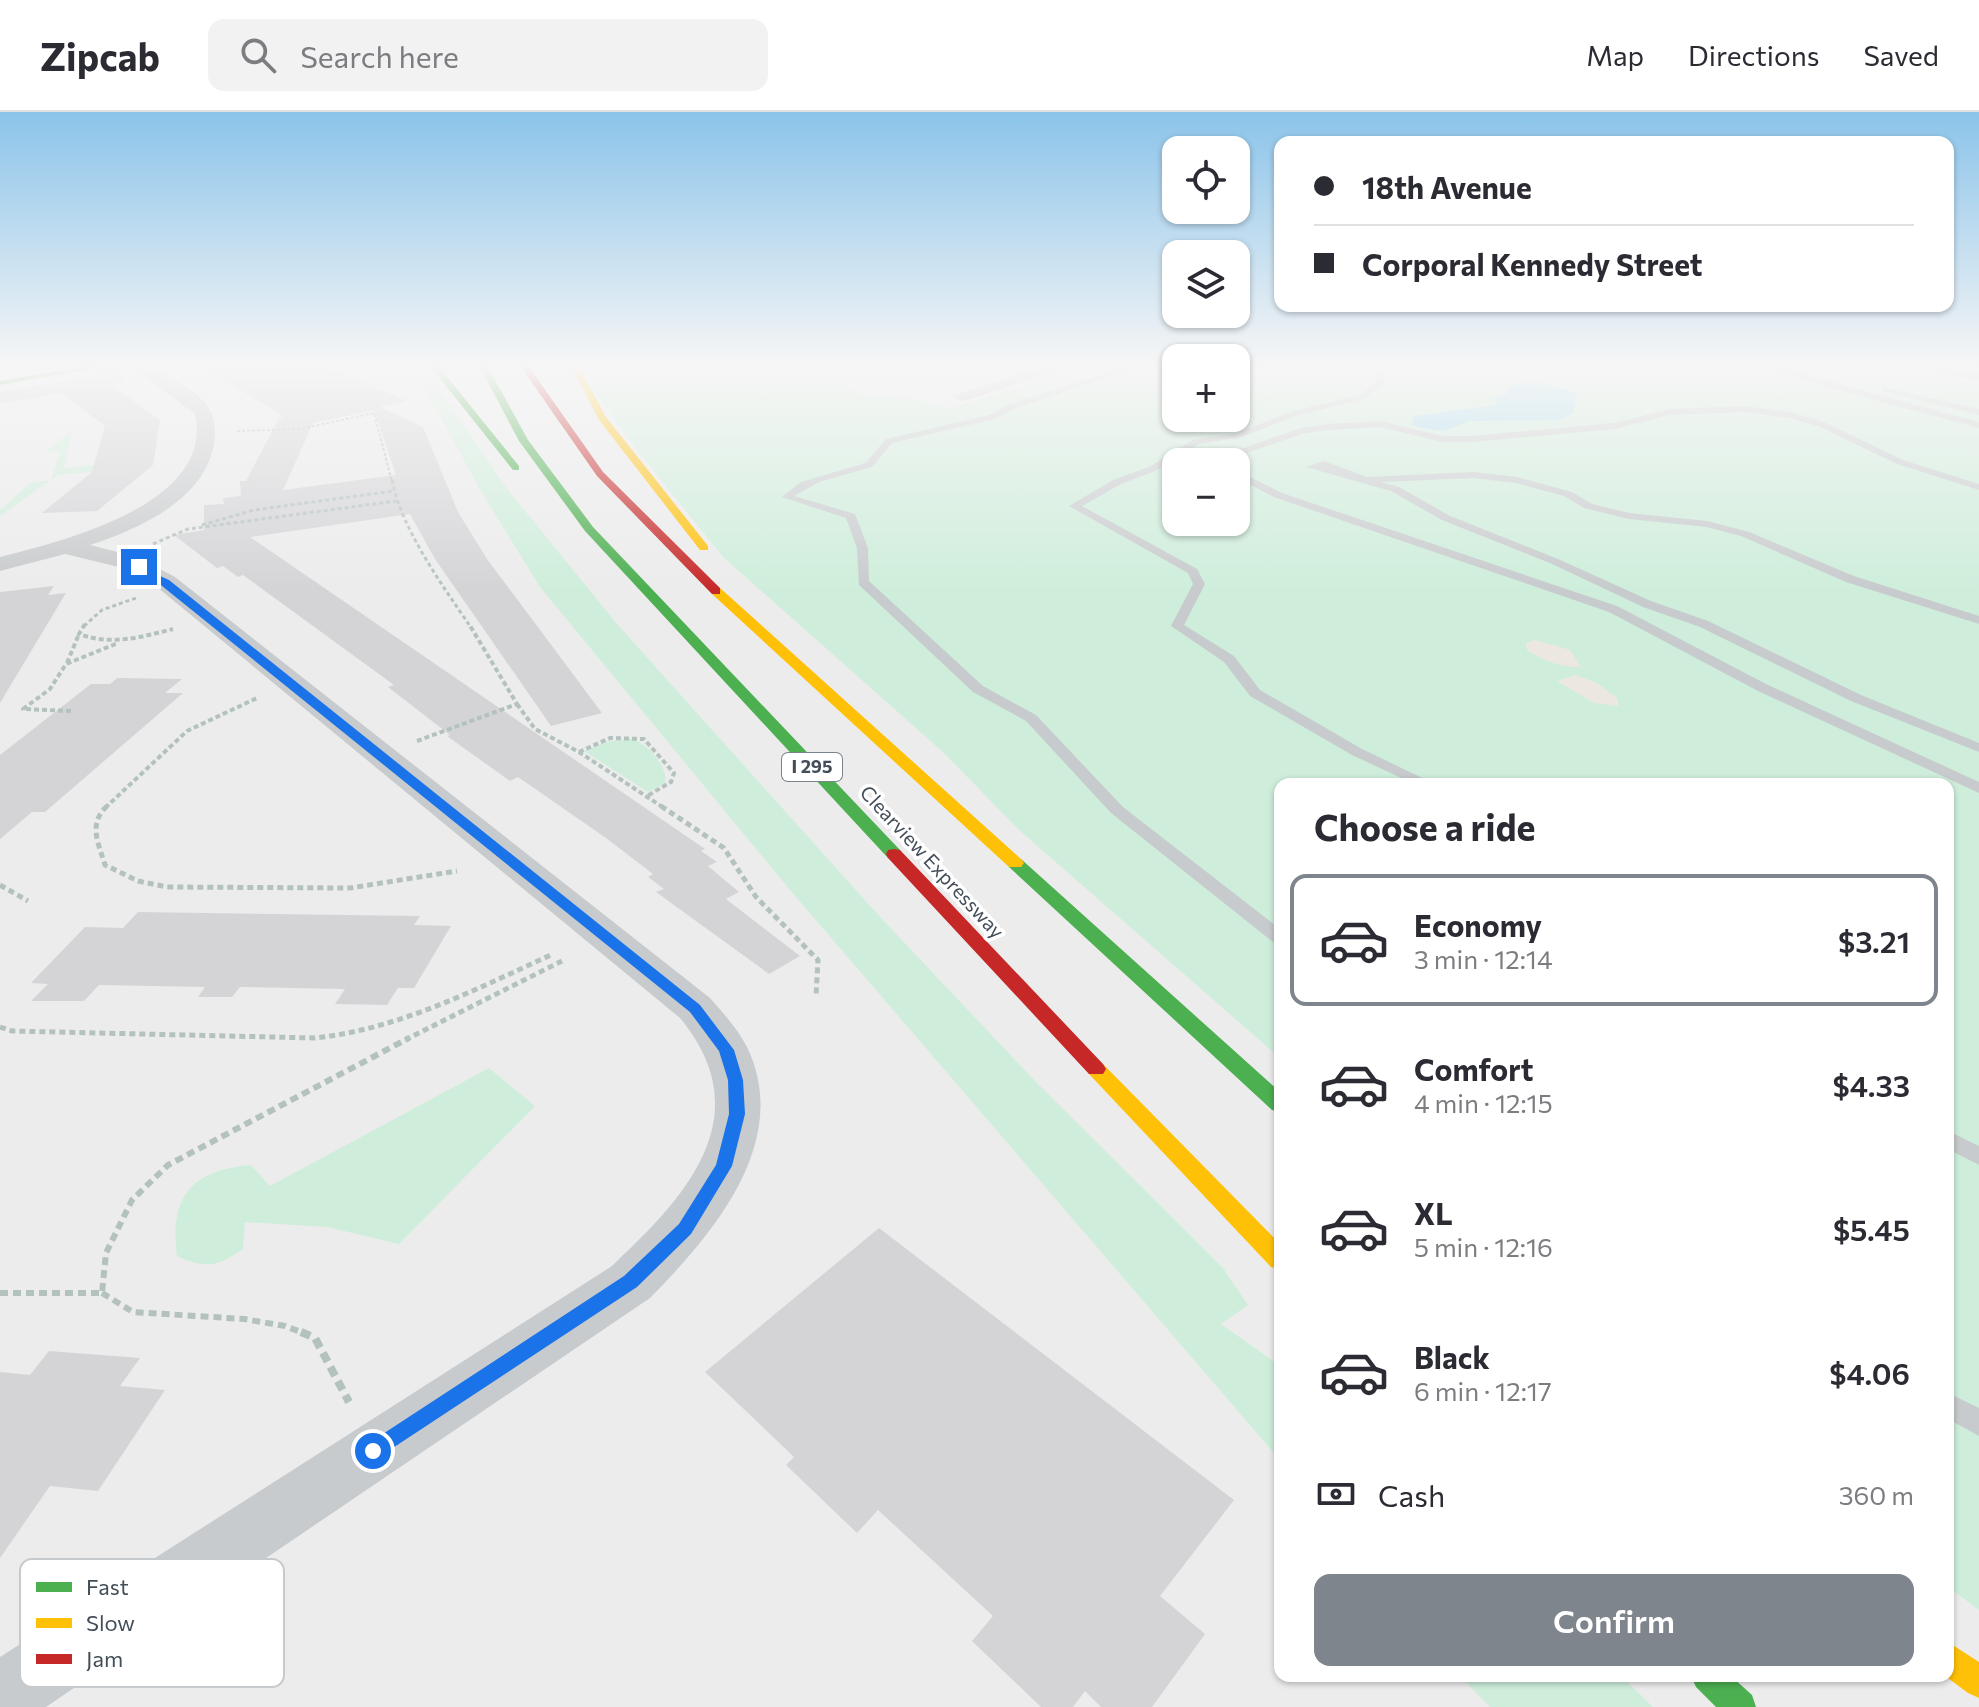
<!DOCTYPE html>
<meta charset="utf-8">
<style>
:root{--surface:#fff;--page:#f2f2f3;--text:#2b2b33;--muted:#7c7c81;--line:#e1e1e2;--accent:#7e858c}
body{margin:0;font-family:Commissioner,sans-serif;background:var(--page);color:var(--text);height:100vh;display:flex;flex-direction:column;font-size:30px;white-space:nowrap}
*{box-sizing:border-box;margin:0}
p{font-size:26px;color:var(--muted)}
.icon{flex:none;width:44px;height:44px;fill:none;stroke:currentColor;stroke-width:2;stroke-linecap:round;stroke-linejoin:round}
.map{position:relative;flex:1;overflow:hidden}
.drawer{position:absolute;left:1274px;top:666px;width:680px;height:904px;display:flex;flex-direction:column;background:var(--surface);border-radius:16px;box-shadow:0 2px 6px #0004}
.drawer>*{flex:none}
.banner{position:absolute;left:1274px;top:24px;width:680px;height:176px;border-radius:16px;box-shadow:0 2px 6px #0004;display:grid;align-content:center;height:176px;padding:0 40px;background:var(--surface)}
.tools{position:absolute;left:1162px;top:24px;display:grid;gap:16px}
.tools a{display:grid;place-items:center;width:88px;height:88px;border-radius:16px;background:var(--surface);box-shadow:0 2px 6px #0004;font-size:40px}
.end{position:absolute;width:36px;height:36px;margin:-18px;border:10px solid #1a73e8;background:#fff;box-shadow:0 0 0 4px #fff}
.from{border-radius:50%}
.banner b{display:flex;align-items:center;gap:28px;height:76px;font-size:30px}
.banner b+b{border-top:2px solid var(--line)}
.banner i{width:20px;height:20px;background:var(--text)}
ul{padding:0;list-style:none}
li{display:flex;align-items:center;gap:24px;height:132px;margin:0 16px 12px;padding:0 24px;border:4px solid transparent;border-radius:16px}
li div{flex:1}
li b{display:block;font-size:30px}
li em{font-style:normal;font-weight:600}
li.current{border-color:var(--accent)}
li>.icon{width:72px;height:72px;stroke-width:1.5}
h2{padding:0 40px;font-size:36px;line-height:96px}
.pay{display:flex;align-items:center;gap:20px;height:88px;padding:0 40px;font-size:30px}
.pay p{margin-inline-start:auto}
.cta{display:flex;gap:16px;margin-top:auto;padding:16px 40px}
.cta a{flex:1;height:92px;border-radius:16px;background:var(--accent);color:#fff;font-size:32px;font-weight:600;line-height:92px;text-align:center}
header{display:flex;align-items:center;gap:48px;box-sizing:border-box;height:112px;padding:0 40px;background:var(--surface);border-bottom:2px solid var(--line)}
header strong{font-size:38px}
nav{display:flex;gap:44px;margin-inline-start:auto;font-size:28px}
.search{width:560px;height:72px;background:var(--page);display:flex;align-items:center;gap:20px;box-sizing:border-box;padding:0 28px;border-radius:16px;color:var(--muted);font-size:30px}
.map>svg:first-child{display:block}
</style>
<header>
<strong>Zipcab</strong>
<div class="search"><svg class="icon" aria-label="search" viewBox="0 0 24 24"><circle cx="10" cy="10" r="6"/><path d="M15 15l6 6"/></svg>Search here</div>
<nav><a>Map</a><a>Directions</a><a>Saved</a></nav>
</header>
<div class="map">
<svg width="1979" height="1595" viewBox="0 0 1979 1595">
<rect width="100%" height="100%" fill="#edecec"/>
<path fill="#ceeedb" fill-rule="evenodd" d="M406,255H424L508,378L617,512L881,806L1035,969L1223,1156L1248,1193L1221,1212L1280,1254V1348L790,778L540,475L479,376L430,286Z
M582,255H844L851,257L853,266L845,273L872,284L906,286L948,296L1084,255H1176V306H1236V255H1911L1979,271V1498L1948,1475V672H1280V946L1019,718L943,640L723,445L636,337L598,284ZM1176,350H1236V410H1176Z
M72,320L64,356L94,353L93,360L58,363L0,404V398L30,371L51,368L60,339L43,340Z
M631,627C646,630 669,655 665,671L648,680L584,639L610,629Z
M489,956L535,994L399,1132L327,1115L245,1110L243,1137C217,1155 206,1157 177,1144C169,1085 191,1058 251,1053L270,1074Z
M1460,1564H1621L1653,1595H1490Z"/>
<path fill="#ede8df" d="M1535,528L1570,538L1581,555C1561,556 1543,548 1527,538L1526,531Z
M1575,563L1597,571L1618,587V594L1594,591L1557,569Z"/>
<path fill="#a1ddee" d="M1523,271H1542L1577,281L1573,301L1560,308L1470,309L1443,319L1412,314L1414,304L1497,293L1494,287L1505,283L1509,275Z"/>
<path fill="#d4d4d7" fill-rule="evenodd" d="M109,255H121L122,271L111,273L160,308L153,353L97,399L42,401L92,360L105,314L62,281L0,292V280L97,264Z
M203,255H326L407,289L380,295L423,315L458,400L487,447L602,601L551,614L435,447L410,402L250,425L705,737L701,739L717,750L708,754L739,780L726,787L800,844L769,862L656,780L664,777L648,765L653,762L606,726L518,665L510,669L447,624L450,623L388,575L394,573L243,463L238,465L223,454L217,456L174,423L204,418V393L224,392L223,386L241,384L240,369H246L279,306L284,305ZM374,298L396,363L283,378L313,311Z
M54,474L48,483L66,481L0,591V480Z
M117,566L182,567L165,581H183L45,700H32L0,727V643L91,572H110Z
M138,800L420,804L414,813L451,814L414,876H398L387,893L335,892L345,877L240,875L232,885H198L205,875L99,873L84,889H31L48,872L31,871L85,815L123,816Z
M879,1116L1234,1388L1160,1484L1205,1522L1152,1595H1101L1085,1579L1073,1595H1041L972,1529L993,1504L878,1398L857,1421L786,1353L794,1345L705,1260Z
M49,1239L140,1246L120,1274L165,1278L98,1379L50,1374L0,1446V1260L30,1263Z"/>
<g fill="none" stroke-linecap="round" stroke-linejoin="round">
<path stroke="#b4c2be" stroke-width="2" stroke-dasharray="3 2" stroke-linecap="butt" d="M237,319L300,317L374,301L392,370"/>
<path stroke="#b4c2be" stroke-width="3" stroke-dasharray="4 3" stroke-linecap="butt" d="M392,368C401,416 442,473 470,514
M202,413L254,398L393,379
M153,432L188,417L396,389
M84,514L102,498L136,486"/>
<path stroke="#b4c2be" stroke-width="4" stroke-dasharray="5 3" stroke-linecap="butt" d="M85,512L79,522C112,534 141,525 173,517
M67,551L79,522
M517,592L535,617L579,640L664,696
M71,599L23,597L50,577L66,552L118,531
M417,629L517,592L469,512
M579,640L610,626L644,627L674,661L671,670L647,684
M105,696L187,619L257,586"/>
<path stroke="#b4c2be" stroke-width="5" stroke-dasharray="6 4" stroke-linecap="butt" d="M107,694C88,712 98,730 105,753L138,769L167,775L350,776L457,759
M661,694L724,736L756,785L818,848L816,884
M0,773L28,789
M0,915L12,919L315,926C400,917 476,877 553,842
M405,928L562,849"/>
<path stroke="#b4c2be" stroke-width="6" stroke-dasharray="8 5" stroke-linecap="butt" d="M0,1181H102L106,1141L132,1088L168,1053L409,926
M102,1181L133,1200L244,1207L285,1214L306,1222"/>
<path stroke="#b4c2be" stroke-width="8" stroke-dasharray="10 6" stroke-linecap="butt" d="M301,1220L315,1226L349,1290"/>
<path fill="#c8cbcd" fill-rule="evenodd" d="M1126,255H1139L1016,296L995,307L892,331L872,355L819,370L794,384L855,402L868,436L869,469L983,574L1036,603L1123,695L1280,817V832L1273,830L1111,701L1026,609L973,580L859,473L857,436L846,406L782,385L801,370L866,351L886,327L989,303L1010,292Z
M1373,255H1381L1385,272L1364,287L1296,304L1242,325L1199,332L1155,359L1121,372L1082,394L1197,457L1205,472L1184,513L1234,544L1260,578L1362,637L1435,672H1414L1352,643L1250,584L1224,550L1171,514L1193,472L1188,461L1069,394L1113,368L1149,355L1193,328L1237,321L1290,300L1358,283L1377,271Z
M1765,255H1778L1979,310V316L1844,280Z
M1882,275L1979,297V303L1882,279Z
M1745,294L1790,300L1824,310L1903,348L1979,372V378L1897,352L1818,314L1789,306L1745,300L1670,303L1614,317L1472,330H1443L1379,315L1328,318L1305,321L1244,342L1236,350H1225L1238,338L1301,316L1328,312L1379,309L1443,324H1472L1614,311L1670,297Z
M1324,349L1367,365L1473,360L1517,365L1572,380L1592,392L1629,401L1707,409L1749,420L1854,464L1979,504V512L1846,470L1741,424L1707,415L1629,407L1584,396L1564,384L1516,371L1473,366L1381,370L1399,375L1450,404L1558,447L1651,489L1708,509L1861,583L1979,631V640L1851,589L1700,515L1643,495L1550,451L1442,408L1391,379L1306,355Z
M1236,358L1282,381L1617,494L1768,573L1979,670V681L1758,579L1609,500L1274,385L1236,365Z
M1948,1019L1979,1034V1053L1948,1037Z
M1948,1281L1979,1296V1324L1948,1307Z"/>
<path fill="#c8cbcd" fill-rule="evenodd" d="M132,255C156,255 173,266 193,280C208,291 215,302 215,321C213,384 142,416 90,433L137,445L175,465L710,886C723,901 738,917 747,935C793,1030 712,1123 650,1186L46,1595H0V1545L612,1154C686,1085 761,1004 680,906L157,475L119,455L65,442L0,459V445C63,429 215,392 195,302Z
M1040,255H1067L967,288L961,289L952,284Z
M1931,255L1979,259V269L1933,259Z"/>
<path fill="#4caf50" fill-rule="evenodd" d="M81,255H101L0,273V269Z
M431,255H439L519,354V358H513Z
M480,255H488L528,328L593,415L900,738L902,742L900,746H888L585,419L519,329Z
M1015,746L1021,747L1280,980V1000L1272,998L1009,755L1006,751L1009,747Z
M1691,1564H1731L1752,1583L1756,1595H1716L1696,1575Z"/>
<path fill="#ffc107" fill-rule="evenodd" d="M571,255H579L606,305L708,434V438H700L599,308Z
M712,476H720L1021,747L1024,751L1021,755H1009L712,482Z
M1096,950L1103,952L1280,1132V1158L1271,1155L1089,962L1086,957L1089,952Z
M1948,1530L1979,1550V1586L1968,1581L1945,1564H1948Z"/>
<path fill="#c62828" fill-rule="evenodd" d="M521,255H529L603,360L720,476V482H712L597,364Z
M894,737L900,738L1103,952L1106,957L1103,962H1089L888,746L886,742L888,738Z"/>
</g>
<linearGradient id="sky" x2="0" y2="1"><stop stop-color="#8bc4ea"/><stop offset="0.53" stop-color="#f7f6f6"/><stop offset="1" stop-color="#f7f6f6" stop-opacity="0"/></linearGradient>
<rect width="1979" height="478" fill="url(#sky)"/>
<path fill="#1a73e8" d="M136,453L169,468L700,893L734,938L743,968L745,1002L732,1054L691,1122L637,1175L373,1349L366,1346L363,1339L366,1333L624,1164L679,1112L716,1053L729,1002L728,968L719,939L690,900Z"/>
<g text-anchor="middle" stroke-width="7" stroke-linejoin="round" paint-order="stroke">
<rect fill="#fff" stroke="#7b838b" stroke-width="2" x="782" y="641" width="60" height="28" rx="6"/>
<g font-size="18" font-weight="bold" fill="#434e59">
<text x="812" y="661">I 295</text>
</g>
<g font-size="20" fill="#434e59" stroke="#fff">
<text transform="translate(932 750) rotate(47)" y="7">Clearview Expressway</text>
</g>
</g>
<rect x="20" y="1447" width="264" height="128" rx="12" fill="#fff" stroke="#c7cacd" stroke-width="2"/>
<rect x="36" y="1470" width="36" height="10" fill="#4caf50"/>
<rect x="36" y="1506" width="36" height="10" fill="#ffc107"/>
<rect x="36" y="1542" width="36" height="10" fill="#c62828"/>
<g font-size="22" fill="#434e59">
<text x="86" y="1483">Fast</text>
<text x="86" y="1519">Slow</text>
<text x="86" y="1555">Jam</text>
</g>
</svg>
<div class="tools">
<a><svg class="icon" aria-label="locate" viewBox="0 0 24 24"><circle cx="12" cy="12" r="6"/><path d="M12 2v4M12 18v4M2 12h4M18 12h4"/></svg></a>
<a><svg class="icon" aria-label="layers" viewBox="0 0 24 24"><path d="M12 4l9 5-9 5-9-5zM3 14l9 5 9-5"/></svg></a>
<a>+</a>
<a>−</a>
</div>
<i class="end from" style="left:373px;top:1339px"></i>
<i class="end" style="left:139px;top:455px"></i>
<div class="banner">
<b><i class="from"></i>18th Avenue</b>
<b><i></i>Corporal Kennedy Street</b>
</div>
<section class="drawer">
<h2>Choose a ride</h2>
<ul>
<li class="current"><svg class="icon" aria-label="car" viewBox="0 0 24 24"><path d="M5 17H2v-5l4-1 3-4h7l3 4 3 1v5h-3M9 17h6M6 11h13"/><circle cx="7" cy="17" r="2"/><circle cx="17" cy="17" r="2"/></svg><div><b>Economy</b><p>3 min · 12:14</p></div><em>$3.21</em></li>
<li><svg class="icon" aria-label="car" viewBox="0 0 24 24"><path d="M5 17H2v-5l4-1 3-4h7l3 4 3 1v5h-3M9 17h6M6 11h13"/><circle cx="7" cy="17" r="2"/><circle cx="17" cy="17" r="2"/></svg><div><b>Comfort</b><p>4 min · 12:15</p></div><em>$4.33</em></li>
<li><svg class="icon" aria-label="car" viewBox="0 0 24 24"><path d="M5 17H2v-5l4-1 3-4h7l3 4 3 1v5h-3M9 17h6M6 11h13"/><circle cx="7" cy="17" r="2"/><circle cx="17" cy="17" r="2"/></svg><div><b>XL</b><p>5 min · 12:16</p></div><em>$5.45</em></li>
<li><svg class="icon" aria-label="car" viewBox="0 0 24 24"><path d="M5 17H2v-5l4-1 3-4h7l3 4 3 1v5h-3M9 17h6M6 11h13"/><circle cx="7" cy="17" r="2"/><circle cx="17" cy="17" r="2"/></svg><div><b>Black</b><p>6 min · 12:17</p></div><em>$4.06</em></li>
</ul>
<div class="pay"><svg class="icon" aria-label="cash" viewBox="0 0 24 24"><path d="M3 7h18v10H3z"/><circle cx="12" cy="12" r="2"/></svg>Cash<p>360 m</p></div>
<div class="cta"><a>Confirm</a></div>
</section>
</div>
